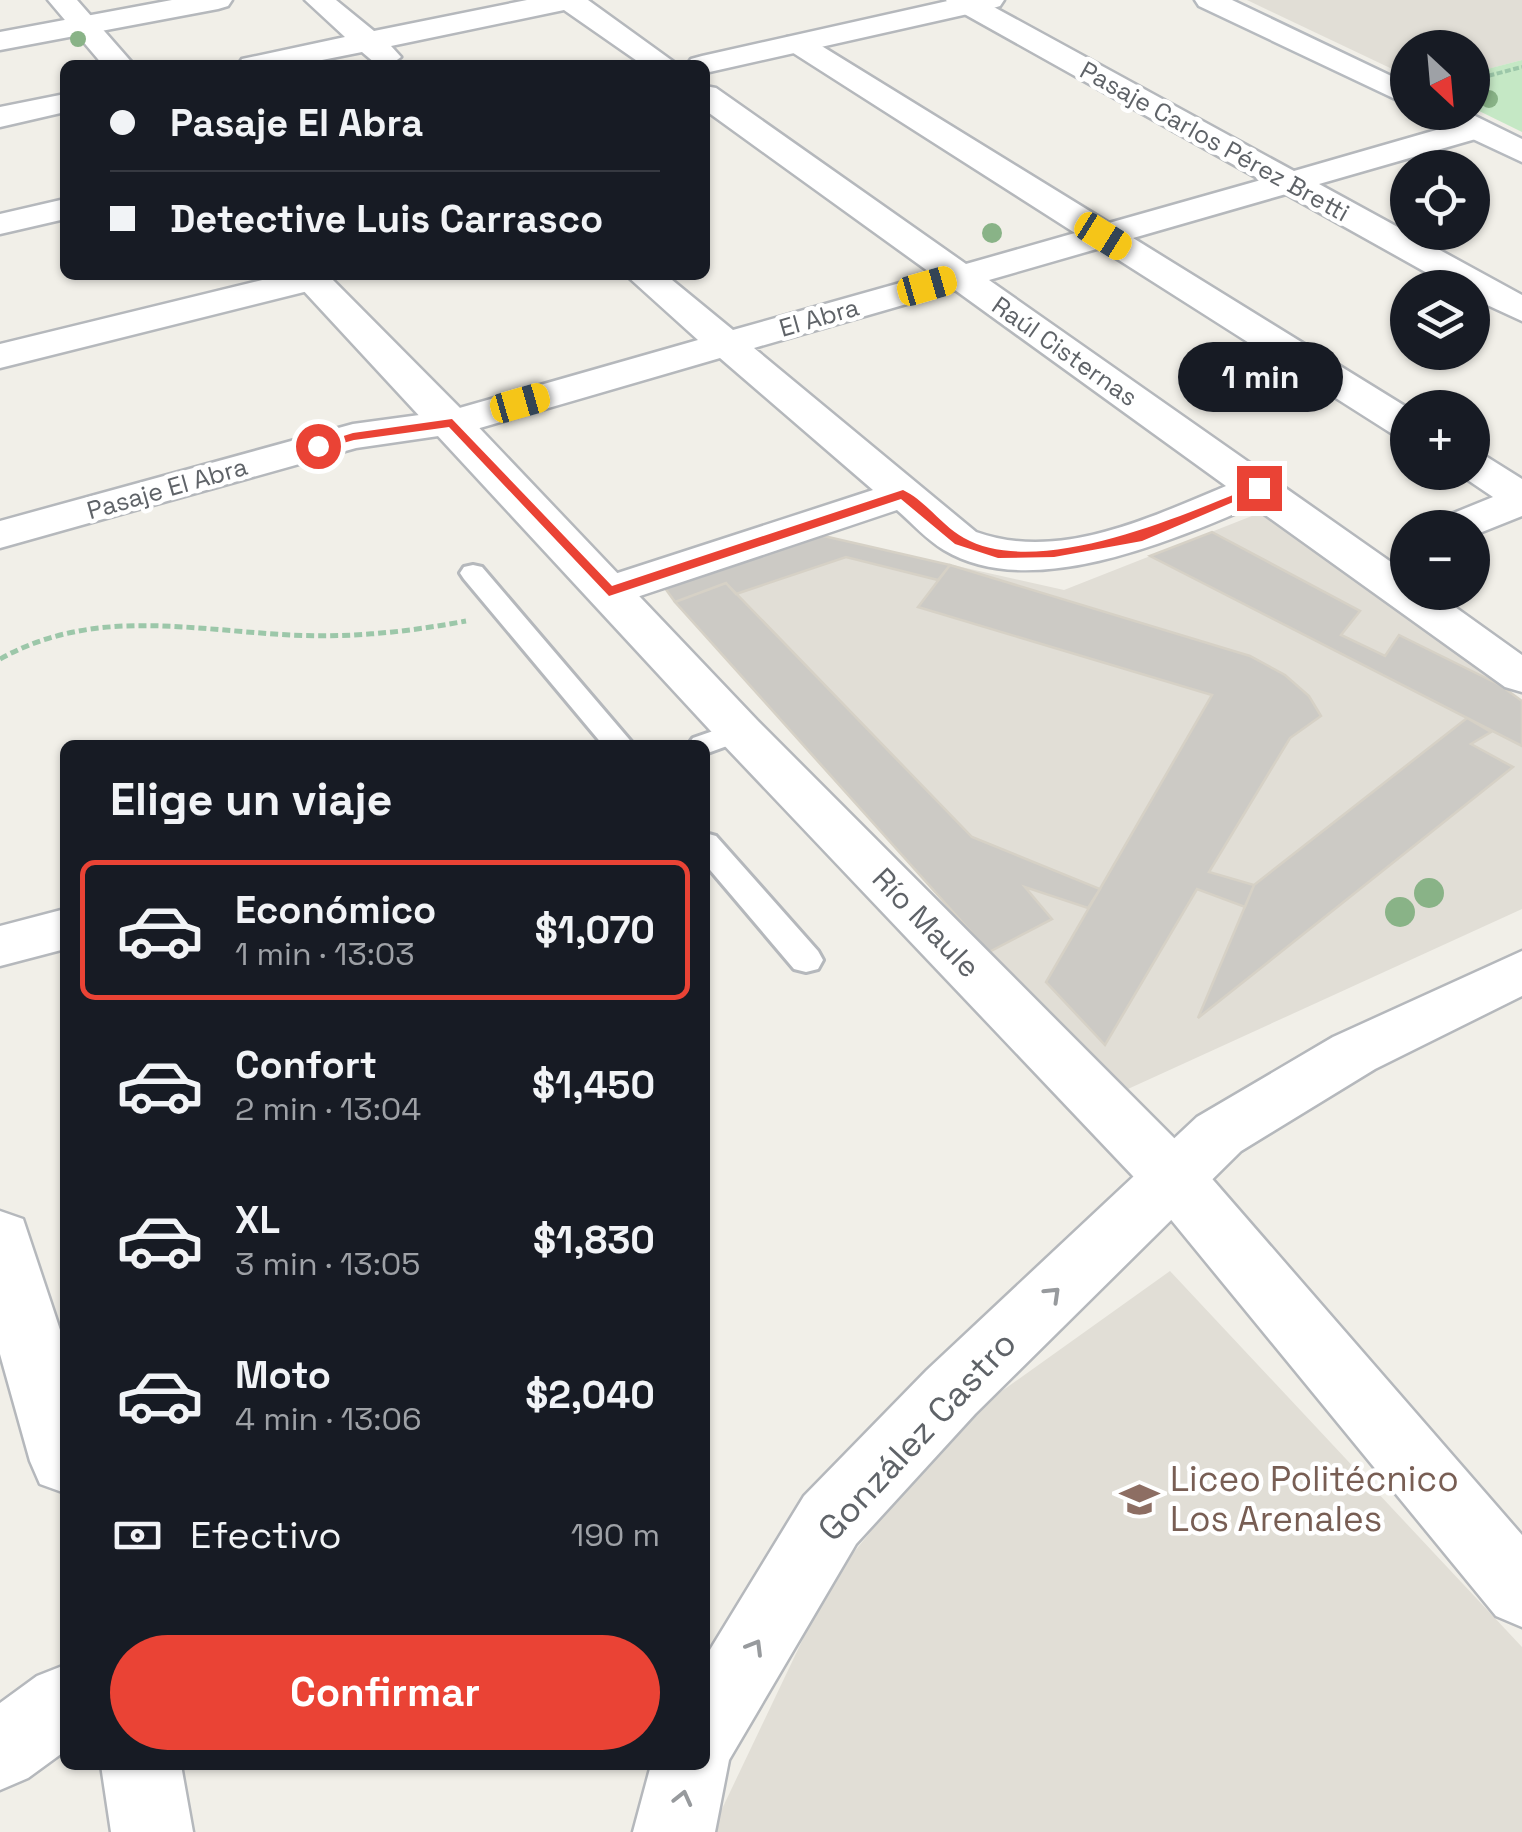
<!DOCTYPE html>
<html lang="es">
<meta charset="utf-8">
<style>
:root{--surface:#171b24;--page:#242831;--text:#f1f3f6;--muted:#9ea1a6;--line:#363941;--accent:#ea4335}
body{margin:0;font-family:"Space Grotesk",sans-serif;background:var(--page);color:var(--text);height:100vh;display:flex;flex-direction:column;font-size:38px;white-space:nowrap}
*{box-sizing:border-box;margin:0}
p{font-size:32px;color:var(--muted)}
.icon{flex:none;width:55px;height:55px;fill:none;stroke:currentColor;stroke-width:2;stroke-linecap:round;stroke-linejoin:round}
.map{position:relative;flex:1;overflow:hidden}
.panel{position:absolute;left:60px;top:740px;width:650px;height:1030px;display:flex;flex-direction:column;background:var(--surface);border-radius:15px;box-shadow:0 2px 8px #0004}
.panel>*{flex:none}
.banner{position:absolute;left:60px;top:60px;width:650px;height:220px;border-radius:15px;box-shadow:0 2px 8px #0004;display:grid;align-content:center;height:220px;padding:0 50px;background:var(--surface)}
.needle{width:65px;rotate:154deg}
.buttons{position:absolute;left:1390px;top:30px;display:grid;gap:20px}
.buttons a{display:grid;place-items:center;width:100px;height:100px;border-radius:50%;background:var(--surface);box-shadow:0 2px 8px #0004;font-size:50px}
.end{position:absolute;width:45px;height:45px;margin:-22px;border:12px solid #ea4335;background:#fff;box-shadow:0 0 0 5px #fff}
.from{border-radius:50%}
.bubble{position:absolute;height:70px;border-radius:35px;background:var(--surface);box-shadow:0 2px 8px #0004;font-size:32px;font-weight:700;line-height:70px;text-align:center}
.car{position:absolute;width:30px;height:60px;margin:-30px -15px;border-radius:12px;box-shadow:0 0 8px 2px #0007;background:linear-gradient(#f5c518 24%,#345 0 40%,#f5c518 0 76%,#345 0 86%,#f5c518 0)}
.banner b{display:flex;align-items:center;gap:35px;height:95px;font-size:38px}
.banner b+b{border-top:2px solid var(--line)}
.banner i{width:25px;height:25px;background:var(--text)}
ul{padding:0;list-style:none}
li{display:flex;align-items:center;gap:30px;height:140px;margin:0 20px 15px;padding:0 30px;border:5px solid transparent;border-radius:15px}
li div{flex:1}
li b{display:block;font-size:38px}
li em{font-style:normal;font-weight:700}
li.selected{border-color:var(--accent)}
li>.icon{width:90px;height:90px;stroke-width:1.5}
h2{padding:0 50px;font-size:45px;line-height:120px}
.pay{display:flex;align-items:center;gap:25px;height:110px;padding:0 50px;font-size:38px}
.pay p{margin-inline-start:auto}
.action{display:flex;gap:20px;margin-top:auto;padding:20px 50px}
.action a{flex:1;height:115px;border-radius:60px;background:var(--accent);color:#fff;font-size:40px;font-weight:700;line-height:115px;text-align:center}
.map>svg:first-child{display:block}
</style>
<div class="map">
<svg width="1522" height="1832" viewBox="0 0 1522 1832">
<rect width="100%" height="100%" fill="#f1efe8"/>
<path fill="#e1ded6" d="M1247,0H1522V60L1473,73L1472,48H1408L1407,76Z
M1262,512L1522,701V909L1117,1094L675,602L815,534L1064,590Z
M1170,1271L1522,1647V1832H711L831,1580L964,1418Z"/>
<path fill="#c5e8c5" d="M1522,60V132L1473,108L1472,73Z"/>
<path fill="#cccac5" stroke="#d6d1c6" stroke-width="2.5" d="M1212,532L1360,611L1341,635L1385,656L1399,635L1500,685L1522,701V746L1150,556Z
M815,534L950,565L938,580L846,557L736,594L726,583L675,602L662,584Z
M950,565L1250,656L1285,675L1309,696L1321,716L1290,738L1209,872L1254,885L1245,907L1197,889L1105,1045L1046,982L1212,695L918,607Z
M726,583L972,837L1100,889L1088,908L1025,887L1052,919L989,952L675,602Z
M1467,718L1491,732L1471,744L1513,767L1198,1018L1254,885Z"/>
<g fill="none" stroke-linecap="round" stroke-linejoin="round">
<defs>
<path id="service" d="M473,565L482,567L634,745H603L464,579L460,573L464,567Z
M739,722L749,724L754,731L749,738L705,754V745H688L693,738Z
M705,833L716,836L818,951L823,960L818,969L806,972L794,969L705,864Z"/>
<path id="minor" d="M172,0H232L228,6L218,9L0,50V32Z
M305,0H336L374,31L527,0H588L678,65H643L564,10L391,46L401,57L390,65L375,63L362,52L297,65H238L242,59L345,37Z
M946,0H981L1294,171L1464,122H1486L1491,129L1486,136L1319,184L1522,295V321L1472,298V288H1454L1286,194L1133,238L1408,408V438L1394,435L1100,248L989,280L1408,574V592H1434L1522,655V692L1505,687L1253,506C1171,541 1030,602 944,550C927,540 912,523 897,510L625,601L609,605L593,601L586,591L593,581L873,490L720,358L466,432L356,448L0,548V521L353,424L449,411L698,340L626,275H666L733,330L932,274L705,110V86L716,88L966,264L1075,233L787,49L782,43L787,37H807L1109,223L1261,180L950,6ZM955,290L1226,486C1149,518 1059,562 976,532L754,348Z
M65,94V112L0,127V107Z
M283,275H326L329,279L324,287L0,368V344Z
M1472,454L1487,457L1522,479V516L1472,536V528H1432L1439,519L1493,497L1456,472H1472Z
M65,909V949L0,966V926Z
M1522,951V996L1375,1069L1241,1151L975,1414L856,1544L729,1760L715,1832H633L651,1765H705V1658L804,1496L927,1370L1197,1117L1333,1037Z
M0,1211L23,1219L65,1345V1493L40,1484L30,1461L0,1354Z
M65,1665V1751L28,1778L0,1790V1703L37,1676Z
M101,1765H181L193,1832H111Z"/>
<path id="tertiary" d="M48,0H77L134,65H103Z
M952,0H1004L1000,6L990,9L705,73V65H687L691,59L702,56Z
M65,199V219L0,234V214Z
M289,275H328L466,414L757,720L1194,1158L1522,1535V1627L1496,1616L1150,1194L721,742Z"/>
<path id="secondary" d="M1195,0H1232L1408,84V105L1199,6Z
M1426,112H1467L1522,139V162L1430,119Z"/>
</defs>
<use href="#service" stroke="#b5b8bc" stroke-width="6"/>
<use href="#minor" stroke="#b5b8bc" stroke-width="5"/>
<use href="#tertiary" stroke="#b5b8bc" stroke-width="5"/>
<use href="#secondary" stroke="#b6babf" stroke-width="5"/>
<path stroke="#9cc7a9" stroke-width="4" stroke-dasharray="6 2.5" stroke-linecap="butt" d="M1472,80L1522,67"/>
<path stroke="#9cc7a9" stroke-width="5" stroke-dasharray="8 4" stroke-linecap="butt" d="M0,659C93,607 190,630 291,635C350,638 408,632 466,621"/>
<use href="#service" fill="#fff" fill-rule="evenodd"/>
<use href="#minor" fill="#fff" fill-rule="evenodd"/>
<use href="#tertiary" fill="#fff" fill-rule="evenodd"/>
<use href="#secondary" fill="#fff" fill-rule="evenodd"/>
</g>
<g fill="#89b387">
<circle cx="78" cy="39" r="8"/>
<circle cx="1489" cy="99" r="9"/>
<circle cx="992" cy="233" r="10"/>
<circle cx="1429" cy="893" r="15"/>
<circle cx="1400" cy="912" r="15"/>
</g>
<defs><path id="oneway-chevron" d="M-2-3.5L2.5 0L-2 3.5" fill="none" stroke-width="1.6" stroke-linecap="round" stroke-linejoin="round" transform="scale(2.5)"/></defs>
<g stroke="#979a9d">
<use href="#oneway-chevron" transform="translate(1053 1294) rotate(-44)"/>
<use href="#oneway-chevron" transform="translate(755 1647) rotate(-59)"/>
<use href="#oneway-chevron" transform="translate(683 1798) rotate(-76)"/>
</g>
<path fill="#ea4335" d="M452,419L612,586L903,490C926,501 942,526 964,538C1039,580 1183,515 1255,486L1266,488L1142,541L1054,557L998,558L955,544L901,499L609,596L449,427L354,440L318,450L312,446L353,433Z"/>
<defs>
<symbol id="school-bare" viewBox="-9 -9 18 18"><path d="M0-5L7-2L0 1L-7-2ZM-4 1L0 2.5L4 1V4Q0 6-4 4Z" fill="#8d6e63" stroke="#fff" stroke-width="2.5" paint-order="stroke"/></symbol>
</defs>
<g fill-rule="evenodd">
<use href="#school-bare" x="1112" y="1472" width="55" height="55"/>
</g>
<g text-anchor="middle" stroke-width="9" stroke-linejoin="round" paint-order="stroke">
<g font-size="25" fill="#5f6368" stroke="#fff">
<text transform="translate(1215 141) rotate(29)" y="9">Pasaje Carlos Pérez Bretti</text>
<text transform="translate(819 317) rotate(-16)" y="9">El Abra</text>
<text transform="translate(1065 351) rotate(35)" y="9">Raúl Cisternas</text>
<text transform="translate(167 488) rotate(-16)" y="9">Pasaje El Abra</text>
</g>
<g font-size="30" fill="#5f6368" stroke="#fff">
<text transform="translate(926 923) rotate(46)" y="10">Río Maule</text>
</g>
<g font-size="35" fill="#5f6368" stroke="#fff">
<text transform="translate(917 1436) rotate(-47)" y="12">González Castro</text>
</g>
<g font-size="35" fill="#785e54" stroke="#fff" text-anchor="start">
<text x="1170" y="1491">Liceo Politécnico<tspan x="1170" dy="40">Los Arenales</tspan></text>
</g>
</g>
</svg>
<div class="buttons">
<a><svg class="needle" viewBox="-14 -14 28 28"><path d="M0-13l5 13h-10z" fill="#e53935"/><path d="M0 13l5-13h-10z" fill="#9ea1a6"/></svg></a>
<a><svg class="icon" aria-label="locate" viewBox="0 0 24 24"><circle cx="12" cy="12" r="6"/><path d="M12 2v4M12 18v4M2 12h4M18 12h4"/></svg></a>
<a><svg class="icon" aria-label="layers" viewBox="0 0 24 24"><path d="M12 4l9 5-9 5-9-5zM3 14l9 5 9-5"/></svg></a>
<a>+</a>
<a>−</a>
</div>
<i class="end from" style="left:318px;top:446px"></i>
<i class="end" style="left:1259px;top:488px"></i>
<div class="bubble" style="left:1178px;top:342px;width:165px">1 min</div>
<i class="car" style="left:1103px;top:236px;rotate:122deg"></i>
<i class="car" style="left:927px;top:286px;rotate:74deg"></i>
<i class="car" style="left:520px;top:403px;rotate:74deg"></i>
<div class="banner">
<b><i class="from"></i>Pasaje El Abra</b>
<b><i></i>Detective Luis Carrasco</b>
</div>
<section class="panel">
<h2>Elige un viaje</h2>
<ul>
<li class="selected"><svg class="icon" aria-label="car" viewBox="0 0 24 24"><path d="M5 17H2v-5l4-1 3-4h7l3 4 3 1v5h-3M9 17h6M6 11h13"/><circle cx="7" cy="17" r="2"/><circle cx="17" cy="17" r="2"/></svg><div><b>Económico</b><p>1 min · 13:03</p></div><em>$1,070</em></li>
<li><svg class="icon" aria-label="car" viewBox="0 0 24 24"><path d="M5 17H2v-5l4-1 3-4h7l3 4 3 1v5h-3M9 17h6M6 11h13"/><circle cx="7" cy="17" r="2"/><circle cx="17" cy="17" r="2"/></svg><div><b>Confort</b><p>2 min · 13:04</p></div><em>$1,450</em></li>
<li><svg class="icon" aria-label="car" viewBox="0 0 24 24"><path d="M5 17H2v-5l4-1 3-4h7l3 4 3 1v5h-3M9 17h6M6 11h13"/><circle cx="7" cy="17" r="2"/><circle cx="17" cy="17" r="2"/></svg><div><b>XL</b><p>3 min · 13:05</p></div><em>$1,830</em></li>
<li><svg class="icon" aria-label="car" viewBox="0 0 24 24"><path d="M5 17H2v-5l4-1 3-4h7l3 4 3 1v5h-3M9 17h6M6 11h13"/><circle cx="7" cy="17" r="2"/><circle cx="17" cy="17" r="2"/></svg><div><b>Moto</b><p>4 min · 13:06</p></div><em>$2,040</em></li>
</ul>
<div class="pay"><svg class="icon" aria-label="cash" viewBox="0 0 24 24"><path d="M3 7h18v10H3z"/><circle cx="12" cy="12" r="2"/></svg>Efectivo<p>190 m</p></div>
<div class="action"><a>Confirmar</a></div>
</section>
</div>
